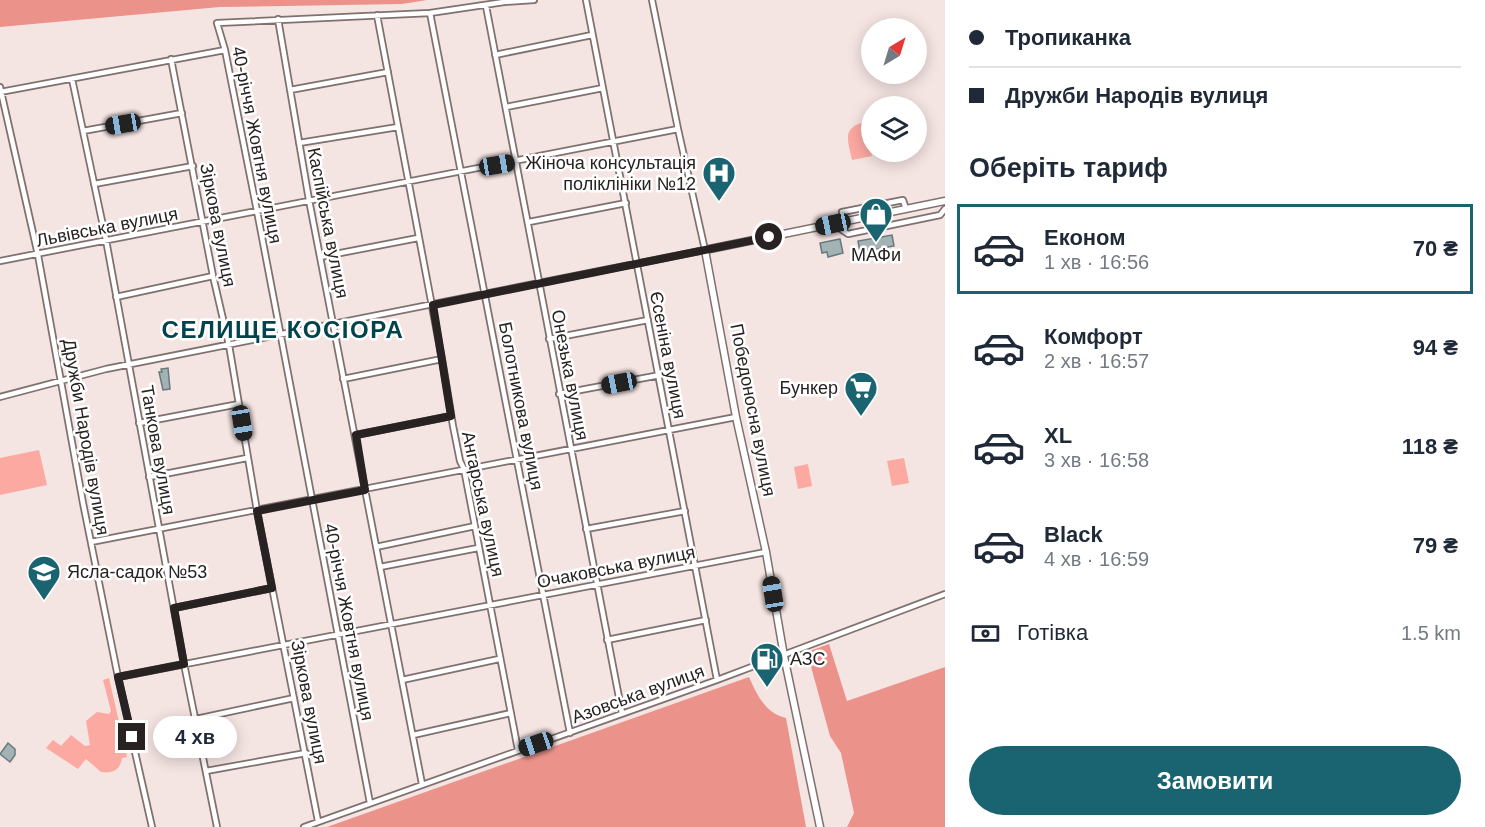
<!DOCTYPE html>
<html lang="uk">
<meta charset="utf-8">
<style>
:root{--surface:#fff;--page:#f2f2f3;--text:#1f2937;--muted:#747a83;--line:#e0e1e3;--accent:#196470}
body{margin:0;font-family:Helvetica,sans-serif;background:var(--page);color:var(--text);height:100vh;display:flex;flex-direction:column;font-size:22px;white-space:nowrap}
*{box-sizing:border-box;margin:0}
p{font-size:20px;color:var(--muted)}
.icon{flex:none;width:33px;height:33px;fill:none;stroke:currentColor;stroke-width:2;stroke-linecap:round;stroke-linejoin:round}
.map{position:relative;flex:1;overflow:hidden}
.sheet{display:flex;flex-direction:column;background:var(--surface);width:540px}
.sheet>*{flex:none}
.guide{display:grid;align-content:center;height:132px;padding:0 24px;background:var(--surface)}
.needle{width:39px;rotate:38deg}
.tools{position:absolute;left:861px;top:18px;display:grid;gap:12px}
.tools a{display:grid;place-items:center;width:66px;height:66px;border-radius:50%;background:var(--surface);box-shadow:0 3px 15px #0003;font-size:30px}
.end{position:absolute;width:27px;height:27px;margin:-14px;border:8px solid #282222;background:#fff;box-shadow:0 0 0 3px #fff}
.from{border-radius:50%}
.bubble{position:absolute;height:42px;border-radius:21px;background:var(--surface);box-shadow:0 3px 15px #0003;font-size:20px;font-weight:800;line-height:42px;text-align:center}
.car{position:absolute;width:18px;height:36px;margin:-18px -9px;border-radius:8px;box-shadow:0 0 4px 2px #0007;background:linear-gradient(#222 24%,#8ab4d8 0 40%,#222 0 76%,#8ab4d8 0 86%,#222 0)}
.guide b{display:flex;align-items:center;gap:21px;height:57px;font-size:22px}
.guide b+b{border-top:2px solid var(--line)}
.guide i{width:15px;height:15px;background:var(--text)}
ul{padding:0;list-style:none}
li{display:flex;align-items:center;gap:18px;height:90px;margin:0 12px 9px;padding:0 12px;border:3px solid transparent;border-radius:0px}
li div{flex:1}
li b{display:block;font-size:22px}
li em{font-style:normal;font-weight:800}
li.current{border-color:var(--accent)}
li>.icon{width:54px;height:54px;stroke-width:1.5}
h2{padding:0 24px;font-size:27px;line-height:72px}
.pay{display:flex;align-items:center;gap:15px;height:66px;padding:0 24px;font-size:22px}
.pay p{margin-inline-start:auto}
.action{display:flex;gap:12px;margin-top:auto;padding:12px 24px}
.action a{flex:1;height:69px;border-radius:36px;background:var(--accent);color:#fff;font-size:24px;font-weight:800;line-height:69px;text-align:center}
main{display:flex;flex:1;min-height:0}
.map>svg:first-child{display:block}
</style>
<main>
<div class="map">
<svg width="945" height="827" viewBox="0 0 945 827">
<rect width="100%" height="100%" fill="#f4e4e2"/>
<path fill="#fba9a1" d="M865,122L872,156L852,160C848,140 841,128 865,122Z
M39,450L47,485L0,495V458Z
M904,458L909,483L892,486L887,461Z
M808,464L812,486L798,489L794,467Z
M109,678L127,757L122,758C120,770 113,774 101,772L86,759L78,769L46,748L53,740L61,746L71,735L85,746L90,745L86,721L97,712L109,714L111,711L103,680Z"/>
<path fill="#eb938b" d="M0,0H427L402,4L220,7L0,27Z
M829,644L847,701L945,667V827H847L854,813L841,753L830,736L807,652Z
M749,677C757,695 765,713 786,718L806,827H327Z"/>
<path fill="#a2b2b5" stroke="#69787b" stroke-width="1.5" d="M892,235L894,246L860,252L858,241Z
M840,239L843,253L828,257L827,252L822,253L820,243Z
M168,368L170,389L163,390L159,372H162L161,369Z
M8,743L15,749V755L10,762L0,754Z"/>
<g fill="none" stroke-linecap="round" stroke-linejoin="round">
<defs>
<path id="minor" d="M586,0L717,680
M486,6L622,713
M430,13L570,733
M377,15L442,359L453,426L460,461L464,469L518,750
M278,19L309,200L422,784
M495,55L592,35
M171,59L213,276L229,345L257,511L318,821
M72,79L106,240L184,664L217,827
M0,87L38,255L83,503L118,677L152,827
M290,90L388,72
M0,92L225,50
M506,107L603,88
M83,131L182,113
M299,143L398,127
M94,184L193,166
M844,221L842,212L903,200L906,209
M529,222L626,203
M833,224L848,234L940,215L945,209
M320,257L418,238
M0,261L678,129
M116,297L213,276
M549,339L648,320
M343,379L442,359
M559,394L660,375
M0,397L106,369L705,250L678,129L652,0
M139,423L239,404
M356,435L451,416
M149,477L247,458
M586,529L685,511
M91,542L736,417
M376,547L475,526
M380,567L478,548
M174,608L272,588
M607,640L706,620
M118,677L766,552
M402,680L499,659
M196,719L294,698
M413,735L511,713
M206,771L306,753
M370,803L257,211L225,50L217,23L430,13L504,2L534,0
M304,827L717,680L945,594"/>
<path id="tertiary" d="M820,827L784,656L766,552L736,417L705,250L945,201"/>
</defs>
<use href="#minor" stroke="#7f716f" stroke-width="8"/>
<use href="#tertiary" stroke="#7f716f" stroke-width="9"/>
<use href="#minor" stroke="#fff" stroke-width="4.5"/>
<use href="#tertiary" stroke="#fff" stroke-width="6"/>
</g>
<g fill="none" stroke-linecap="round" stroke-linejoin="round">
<path stroke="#282222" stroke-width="8" d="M132,737L118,677L184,664L174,608L272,588L257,511L365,490L356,435L451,416L433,305L769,237"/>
</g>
<defs>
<symbol id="hospital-pin" viewBox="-11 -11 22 30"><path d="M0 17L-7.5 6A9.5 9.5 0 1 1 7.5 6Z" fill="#196470" stroke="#fff"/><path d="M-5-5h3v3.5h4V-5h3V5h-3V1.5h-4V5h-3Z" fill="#fff"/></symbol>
<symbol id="shop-pin" viewBox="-11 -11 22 30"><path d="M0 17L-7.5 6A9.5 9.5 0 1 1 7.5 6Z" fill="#196470" stroke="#fff"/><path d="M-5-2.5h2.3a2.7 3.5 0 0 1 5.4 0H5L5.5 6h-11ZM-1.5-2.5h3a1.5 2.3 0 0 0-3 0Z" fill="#fff"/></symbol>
<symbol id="supermarket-pin" viewBox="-11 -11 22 30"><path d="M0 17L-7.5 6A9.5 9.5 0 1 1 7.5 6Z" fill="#196470" stroke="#fff"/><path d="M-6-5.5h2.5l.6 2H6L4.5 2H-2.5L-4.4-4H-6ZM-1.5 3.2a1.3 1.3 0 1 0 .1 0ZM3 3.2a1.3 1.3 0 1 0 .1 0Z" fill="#fff"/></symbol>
<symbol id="school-pin" viewBox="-11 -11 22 30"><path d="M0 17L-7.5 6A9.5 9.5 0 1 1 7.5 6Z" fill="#196470" stroke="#fff"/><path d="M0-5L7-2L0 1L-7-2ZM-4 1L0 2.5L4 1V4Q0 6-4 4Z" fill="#fff"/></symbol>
<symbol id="fuel-pin" viewBox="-11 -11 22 30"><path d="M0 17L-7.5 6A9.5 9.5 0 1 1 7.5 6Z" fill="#196470" stroke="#fff"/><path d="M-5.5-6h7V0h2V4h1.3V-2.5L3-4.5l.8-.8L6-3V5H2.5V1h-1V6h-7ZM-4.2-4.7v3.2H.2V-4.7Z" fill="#fff"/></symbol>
</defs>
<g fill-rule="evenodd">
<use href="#hospital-pin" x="700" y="154" width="38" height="52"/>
<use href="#shop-pin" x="857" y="195" width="38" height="52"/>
<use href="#supermarket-pin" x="842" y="369" width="38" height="52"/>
<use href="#school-pin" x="25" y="553" width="38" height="52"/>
<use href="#fuel-pin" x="748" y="640" width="38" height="52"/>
</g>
<g text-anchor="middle" stroke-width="5" stroke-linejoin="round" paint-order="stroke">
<g font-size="18" fill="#282222" stroke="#fff">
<text transform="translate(257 145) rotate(79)" y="6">40-річчя Жовтня вулиця</text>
<text transform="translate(328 223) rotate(79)" y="6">Каспійська вулиця</text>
<text transform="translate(218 225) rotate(79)" y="6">Зіркова вулиця</text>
<text transform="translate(107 227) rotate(-11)" y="6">Львівська вулиця</text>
<text transform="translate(668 355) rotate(79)" y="6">Єсеніна вулиця</text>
<text transform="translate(570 375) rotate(79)" y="6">Онезька вулиця</text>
<text transform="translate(521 406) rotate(79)" y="6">Болотникова вулиця</text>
<text transform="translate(753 410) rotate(79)" y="6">Победоносна вулиця</text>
<text transform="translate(86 437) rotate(80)" y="6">Дружби Народів вулиця</text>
<text transform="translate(158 450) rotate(80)" y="6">Танкова вулиця</text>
<text transform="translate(483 504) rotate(78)" y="6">Ангарська вулиця</text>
<text transform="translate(616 567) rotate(-11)" y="6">Очаковська вулиця</text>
<text transform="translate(349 622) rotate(79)" y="6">40-річчя Жовтня вулиця</text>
<text transform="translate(638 694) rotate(-20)" y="6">Азовська вулиця</text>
<text transform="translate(309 702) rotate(79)" y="6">Зіркова вулиця</text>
</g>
<g font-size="18" fill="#282222" stroke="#fff" text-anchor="end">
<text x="696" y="169">Жіноча консультація<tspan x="696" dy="21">поліклініки №12</tspan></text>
<text x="876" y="261" text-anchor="middle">МАФи</text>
<text x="838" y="394">Бункер</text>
<text x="67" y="578" text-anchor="start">Ясла-садок №53</text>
<text x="790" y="665" text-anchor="start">АЗС</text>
</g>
<g font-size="24" font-weight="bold" letter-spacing="1.5" fill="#02434c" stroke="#fff">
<text x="283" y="338">СЕЛИЩЕ КОСІОРА</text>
</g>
</g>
</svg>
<div class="tools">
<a><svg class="needle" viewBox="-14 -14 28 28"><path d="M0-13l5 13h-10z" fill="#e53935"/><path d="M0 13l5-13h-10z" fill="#747a83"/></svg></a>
<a><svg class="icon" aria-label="layers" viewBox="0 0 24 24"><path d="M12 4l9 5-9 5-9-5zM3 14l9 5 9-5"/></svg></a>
</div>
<i class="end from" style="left:769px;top:237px"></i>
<i class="end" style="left:132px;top:737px"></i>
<div class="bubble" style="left:153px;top:716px;width:84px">4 хв</div>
<i class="car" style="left:123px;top:124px;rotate:260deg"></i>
<i class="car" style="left:497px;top:165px;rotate:80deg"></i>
<i class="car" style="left:833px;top:224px;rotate:258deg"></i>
<i class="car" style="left:619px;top:383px;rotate:259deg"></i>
<i class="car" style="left:242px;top:423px;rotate:171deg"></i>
<i class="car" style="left:773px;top:594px;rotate:351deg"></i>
<i class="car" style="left:536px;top:744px;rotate:251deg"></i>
</div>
<section class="sheet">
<div class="guide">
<b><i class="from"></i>Тропиканка</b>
<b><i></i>Дружби Народів вулиця</b>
</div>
<h2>Оберіть тариф</h2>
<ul>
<li class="current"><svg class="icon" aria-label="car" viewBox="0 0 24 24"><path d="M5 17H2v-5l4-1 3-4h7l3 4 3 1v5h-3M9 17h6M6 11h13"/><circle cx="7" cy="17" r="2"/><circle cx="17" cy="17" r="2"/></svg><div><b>Економ</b><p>1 хв · 16:56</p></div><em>70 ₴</em></li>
<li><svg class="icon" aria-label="car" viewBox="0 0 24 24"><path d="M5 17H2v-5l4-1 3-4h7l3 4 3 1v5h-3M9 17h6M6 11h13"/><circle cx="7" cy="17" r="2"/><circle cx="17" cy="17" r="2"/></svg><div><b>Комфорт</b><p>2 хв · 16:57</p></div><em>94 ₴</em></li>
<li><svg class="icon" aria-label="car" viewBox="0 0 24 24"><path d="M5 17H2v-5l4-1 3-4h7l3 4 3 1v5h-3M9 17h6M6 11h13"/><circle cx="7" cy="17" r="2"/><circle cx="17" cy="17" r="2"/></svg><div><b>XL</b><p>3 хв · 16:58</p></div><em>118 ₴</em></li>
<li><svg class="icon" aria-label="car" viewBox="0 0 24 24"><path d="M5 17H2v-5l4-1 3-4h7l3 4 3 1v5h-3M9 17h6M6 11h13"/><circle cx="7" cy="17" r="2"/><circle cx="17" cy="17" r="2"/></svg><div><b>Black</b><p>4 хв · 16:59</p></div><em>79 ₴</em></li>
</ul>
<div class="pay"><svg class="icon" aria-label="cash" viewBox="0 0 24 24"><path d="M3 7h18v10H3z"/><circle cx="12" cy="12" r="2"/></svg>Готівка<p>1.5 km</p></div>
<div class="action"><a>Замовити</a></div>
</section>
</main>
